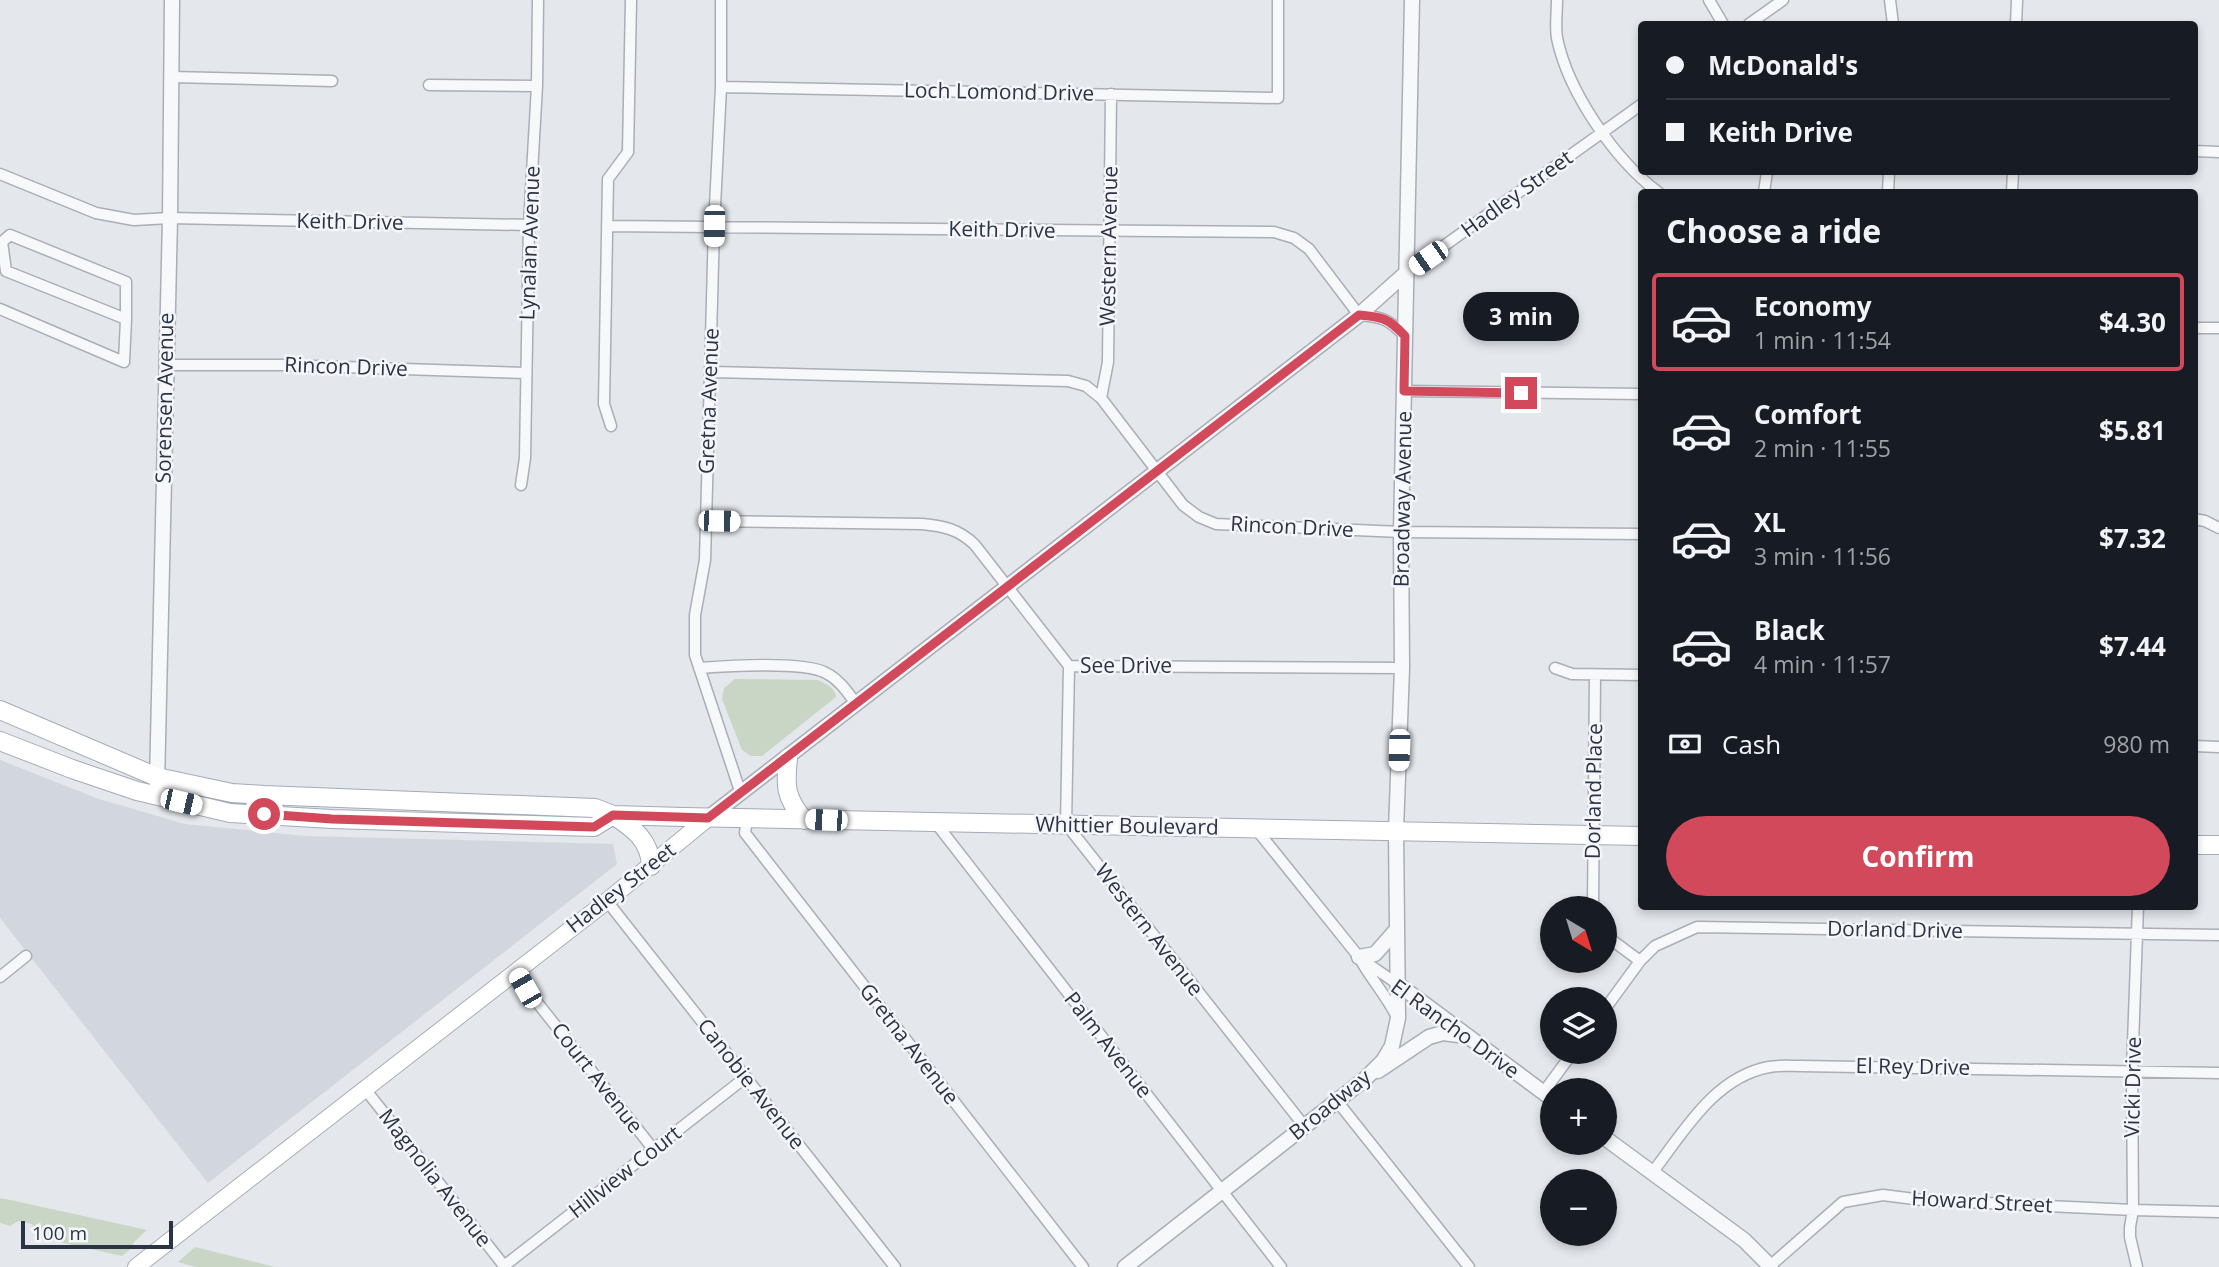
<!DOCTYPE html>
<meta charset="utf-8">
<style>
:root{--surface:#171b24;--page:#20242c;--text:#f1f3f6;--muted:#9ea1a6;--line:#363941;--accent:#d1495b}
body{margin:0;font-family:"Open Sans",sans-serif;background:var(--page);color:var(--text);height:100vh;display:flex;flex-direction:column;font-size:26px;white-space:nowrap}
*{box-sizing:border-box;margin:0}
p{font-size:23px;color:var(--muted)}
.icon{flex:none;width:38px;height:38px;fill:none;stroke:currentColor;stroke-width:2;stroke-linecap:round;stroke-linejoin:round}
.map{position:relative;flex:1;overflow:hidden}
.side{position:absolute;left:1638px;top:189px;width:560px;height:721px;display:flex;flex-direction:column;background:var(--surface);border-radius:7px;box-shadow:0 4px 10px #0003}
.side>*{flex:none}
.guide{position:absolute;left:1638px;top:21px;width:560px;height:154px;border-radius:7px;box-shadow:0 4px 10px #0003;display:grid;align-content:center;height:154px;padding:0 28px;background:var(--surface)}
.needle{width:46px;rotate:142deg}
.tools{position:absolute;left:1540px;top:896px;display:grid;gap:14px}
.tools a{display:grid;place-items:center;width:77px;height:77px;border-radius:50%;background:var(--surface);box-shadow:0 4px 10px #0003;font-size:35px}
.scale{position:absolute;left:21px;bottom:18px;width:152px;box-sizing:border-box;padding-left:7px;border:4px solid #2b3445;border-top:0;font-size:19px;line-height:24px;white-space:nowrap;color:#2b3445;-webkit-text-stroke:5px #f4f6f9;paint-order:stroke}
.end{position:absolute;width:32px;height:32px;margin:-16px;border:9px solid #d1495b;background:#fff;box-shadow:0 0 0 4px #fff}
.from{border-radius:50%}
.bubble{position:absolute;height:49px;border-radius:24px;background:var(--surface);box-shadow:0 4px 10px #0003;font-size:23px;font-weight:700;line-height:49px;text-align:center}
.car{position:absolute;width:21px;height:42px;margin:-21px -10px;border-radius:9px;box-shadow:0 0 5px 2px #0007;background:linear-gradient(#fff 24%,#345 0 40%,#fff 0 76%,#345 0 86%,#fff 0)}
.guide b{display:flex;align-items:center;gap:24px;height:66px;font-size:26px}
.guide b+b{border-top:2px solid var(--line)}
.guide i{width:18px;height:18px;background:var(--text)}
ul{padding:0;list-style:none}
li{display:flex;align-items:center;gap:21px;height:98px;margin:0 14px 10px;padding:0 14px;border:4px solid transparent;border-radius:7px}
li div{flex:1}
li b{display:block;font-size:26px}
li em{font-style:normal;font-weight:700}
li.current{border-color:var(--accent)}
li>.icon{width:63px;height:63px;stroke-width:1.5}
h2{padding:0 28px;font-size:32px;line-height:84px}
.pay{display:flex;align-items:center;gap:18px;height:77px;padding:0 28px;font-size:26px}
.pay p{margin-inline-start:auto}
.action{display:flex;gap:14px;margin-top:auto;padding:14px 28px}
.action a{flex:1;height:80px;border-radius:42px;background:var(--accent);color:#fff;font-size:28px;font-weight:700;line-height:80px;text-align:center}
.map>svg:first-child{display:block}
</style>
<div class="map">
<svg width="2219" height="1267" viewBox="0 0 2219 1267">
<rect width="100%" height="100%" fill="#e4e7ec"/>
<path fill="#d2d6de" d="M0,760L99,799L185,824L305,836L613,844L617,864L208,1183L0,918Z"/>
<path fill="#c9d6c5" d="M735,679L818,680C826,684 835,687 836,697L762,756H751L742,750L722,699L724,688Z
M0,1198L15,1201L147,1230L133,1243L134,1246L122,1256L42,1238L32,1224L18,1221L10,1226L0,1223Z
M195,1247L275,1267H196L178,1262Z"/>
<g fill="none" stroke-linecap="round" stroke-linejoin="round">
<defs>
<path id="minor" d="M721,0V87L714,226L705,560L695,615V655L741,794
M1557,0C1557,12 1555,26 1557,38C1568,92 1615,160 1658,192
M1709,0L1723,24
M1890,0L1893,24
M1749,24L1783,0
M2016,24L2017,0
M171,77L332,81
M429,85L537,86
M721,87L1278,98V0
M2194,151L2219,152
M0,174L96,213L134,220L170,218L529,225
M1764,192L1767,172
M1888,192L1889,172
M2012,192L2013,172
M607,226L1274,232L1294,238L1309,249L1359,315C1383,317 1388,319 1405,336
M10,235L126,282V319L6,271L2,242Z
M1406,273L1642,104
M0,309L124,362L126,319
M2194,328H2219
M166,365H282L526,373
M712,372L1068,381L1086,386L1101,398L1183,505L1199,517L1216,524L1401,532L1642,534
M1404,391L1642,394
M1101,398L1108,362L1111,94
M611,426L604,404L608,179L628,152L631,0
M521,485L525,458L529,225L537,86L538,0
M2194,519L2205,521L2219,528
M705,521L922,524C943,526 959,529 975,545L1069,666L1402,668
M1069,666L1066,824L1305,1127
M699,668C726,666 805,661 826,673C840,680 848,693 857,705
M1555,668L1572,674L1642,675
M2194,746L2219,747
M747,819L745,833L1083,1267
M935,822L1281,1267
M1256,829L1359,957C1370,978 1386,995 1397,1017
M607,901L895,1267
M1593,908L1595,675
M1605,932L1609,938L1640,961
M1364,961L1399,985
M516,971L525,987L654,1150
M0,977L26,956
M1605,1009L1640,961L1655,946L1697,927L2219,935
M365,1089L505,1267
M1543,1093L1573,1052
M1337,1101L1469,1267
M1652,1173C1683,1133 1714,1077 1769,1067C1779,1065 1790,1066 1801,1066L2219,1073
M504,1266L746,1077
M1770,1266L1843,1202L1883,1195L1922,1200L2133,1210L2219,1212
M2137,1267L2130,1237V1227L2133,1210L2132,1071L2138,906"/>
<path id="tertiary" d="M157,784L170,218L172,0
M708,818L1359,315L1406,273
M1359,957L1375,954L1397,929
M1399,985L1552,1099
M1378,1071L1429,1037L1443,1033L1466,1036
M1605,1138L1744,1240L1771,1267
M1125,1267L1365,1079L1383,1061L1392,1046L1398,1018L1396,830L1402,668L1401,532L1412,0"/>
<path id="secondary" d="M136,1267L607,901L708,818"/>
<path id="primary" d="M0,710L157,777L232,793L264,795L595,808L613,815L683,817L1642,836
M0,741L72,769L137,791L230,813L332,819L594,827L613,815
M788,758C785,786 785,797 804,820
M613,815C633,828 650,840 651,866
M2194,845H2219"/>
</defs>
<use href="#minor" stroke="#a9aeb7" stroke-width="13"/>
<use href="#tertiary" stroke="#a9aeb7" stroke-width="17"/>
<use href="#secondary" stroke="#a9aeb7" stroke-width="18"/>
<use href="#primary" stroke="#a3abb8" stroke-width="20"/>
<use href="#minor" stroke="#f7f8fa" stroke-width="10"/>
<use href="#tertiary" stroke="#f7f8fa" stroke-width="14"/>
<use href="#secondary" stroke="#fff" stroke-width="16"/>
<use href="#primary" stroke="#fff" stroke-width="18"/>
</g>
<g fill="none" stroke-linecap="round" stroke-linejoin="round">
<path stroke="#d1495b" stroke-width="9" d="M264,814L332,819L594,827L613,815L708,818L1359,315C1383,317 1388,318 1405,336L1404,391L1521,393"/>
</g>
<g text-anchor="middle" stroke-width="5" stroke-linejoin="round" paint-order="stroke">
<g font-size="21" fill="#2b3445" stroke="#f4f6f9">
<text transform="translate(999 92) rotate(1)" y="7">Loch Lomond Drive</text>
<text transform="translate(1517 194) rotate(-36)" y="7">Hadley Street</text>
<text transform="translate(350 222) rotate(1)" y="7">Keith Drive</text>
<text transform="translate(1002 230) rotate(1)" y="7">Keith Drive</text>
<text transform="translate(530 243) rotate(-88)" y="7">Lynalan Avenue</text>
<text transform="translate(1109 246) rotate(-89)" y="7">Western Avenue</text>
<text transform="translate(346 367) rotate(2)" y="7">Rincon Drive</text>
<text transform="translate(165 398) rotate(-89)" y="7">Sorensen Avenue</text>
<text transform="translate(709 401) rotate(-88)" y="7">Gretna Avenue</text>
<text transform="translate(1403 499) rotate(-89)" y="7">Broadway Avenue</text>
<text transform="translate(1292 527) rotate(3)" y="7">Rincon Drive</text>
<text x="1126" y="673">See Drive</text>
<text transform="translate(1594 791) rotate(-89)" y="7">Dorland Place</text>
<text transform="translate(1127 826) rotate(1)" y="7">Whittier Boulevard</text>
<text transform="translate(621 888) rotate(-38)" y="7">Hadley Street</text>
<text transform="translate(1149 930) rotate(52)" y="7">Western Avenue</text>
<text transform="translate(1895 930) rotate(1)" y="7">Dorland Drive</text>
<text transform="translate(1455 1029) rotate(36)" y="7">El Rancho Drive</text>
<text transform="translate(909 1044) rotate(52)" y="7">Gretna Avenue</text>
<text transform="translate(1108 1045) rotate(52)" y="7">Palm Avenue</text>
<text transform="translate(1913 1067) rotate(1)" y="7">El Rey Drive</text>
<text transform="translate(597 1078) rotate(52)" y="7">Court Avenue</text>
<text transform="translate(751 1084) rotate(52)" y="7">Canobie Avenue</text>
<text transform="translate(2133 1087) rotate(-89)" y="7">Vicki Drive</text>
<text transform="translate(1330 1105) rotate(-39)" y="7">Broadway</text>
<text transform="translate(625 1172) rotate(-38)" y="7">Hillview Court</text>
<text transform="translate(435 1178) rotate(52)" y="7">Magnolia Avenue</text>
<text transform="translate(1982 1202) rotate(3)" y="7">Howard Street</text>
</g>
</g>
</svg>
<div class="tools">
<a><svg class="needle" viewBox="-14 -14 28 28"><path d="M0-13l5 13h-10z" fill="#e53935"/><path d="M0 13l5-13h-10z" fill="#9ea1a6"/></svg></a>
<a><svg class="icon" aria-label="layers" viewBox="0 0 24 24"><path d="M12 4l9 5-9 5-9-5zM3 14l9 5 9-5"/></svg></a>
<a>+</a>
<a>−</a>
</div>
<div class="scale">100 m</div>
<i class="end from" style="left:264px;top:814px"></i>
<i class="end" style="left:1521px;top:393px"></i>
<div class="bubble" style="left:1463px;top:292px;width:116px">3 min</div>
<i class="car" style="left:714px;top:226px;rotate:181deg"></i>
<i class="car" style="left:1428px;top:258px;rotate:235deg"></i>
<i class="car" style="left:719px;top:521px;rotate:91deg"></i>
<i class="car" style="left:1399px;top:750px;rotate:182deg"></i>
<i class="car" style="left:181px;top:802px;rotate:103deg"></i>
<i class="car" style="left:826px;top:820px;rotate:272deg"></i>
<i class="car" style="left:525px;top:988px;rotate:330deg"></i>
<div class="guide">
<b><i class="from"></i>McDonald's</b>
<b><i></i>Keith Drive</b>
</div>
<section class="side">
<h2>Choose a ride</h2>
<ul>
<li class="current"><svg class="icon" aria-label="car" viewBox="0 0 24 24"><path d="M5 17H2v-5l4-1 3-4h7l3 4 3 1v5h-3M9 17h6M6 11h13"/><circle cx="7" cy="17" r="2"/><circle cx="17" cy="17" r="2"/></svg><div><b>Economy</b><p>1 min · 11:54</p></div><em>$4.30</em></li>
<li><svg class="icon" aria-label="car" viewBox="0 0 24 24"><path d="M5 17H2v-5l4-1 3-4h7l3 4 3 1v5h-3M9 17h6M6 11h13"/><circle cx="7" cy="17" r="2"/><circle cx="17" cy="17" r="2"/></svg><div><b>Comfort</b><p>2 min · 11:55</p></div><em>$5.81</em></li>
<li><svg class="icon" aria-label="car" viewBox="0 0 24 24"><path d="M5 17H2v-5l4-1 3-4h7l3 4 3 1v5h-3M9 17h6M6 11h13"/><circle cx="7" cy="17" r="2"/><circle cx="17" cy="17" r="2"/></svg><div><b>XL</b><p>3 min · 11:56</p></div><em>$7.32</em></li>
<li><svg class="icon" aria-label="car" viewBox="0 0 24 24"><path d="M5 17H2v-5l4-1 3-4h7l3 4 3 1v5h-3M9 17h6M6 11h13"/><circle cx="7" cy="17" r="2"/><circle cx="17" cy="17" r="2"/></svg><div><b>Black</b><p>4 min · 11:57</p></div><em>$7.44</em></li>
</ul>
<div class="pay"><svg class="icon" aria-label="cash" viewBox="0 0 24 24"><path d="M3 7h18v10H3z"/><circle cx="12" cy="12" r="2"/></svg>Cash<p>980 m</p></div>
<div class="action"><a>Confirm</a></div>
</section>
</div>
